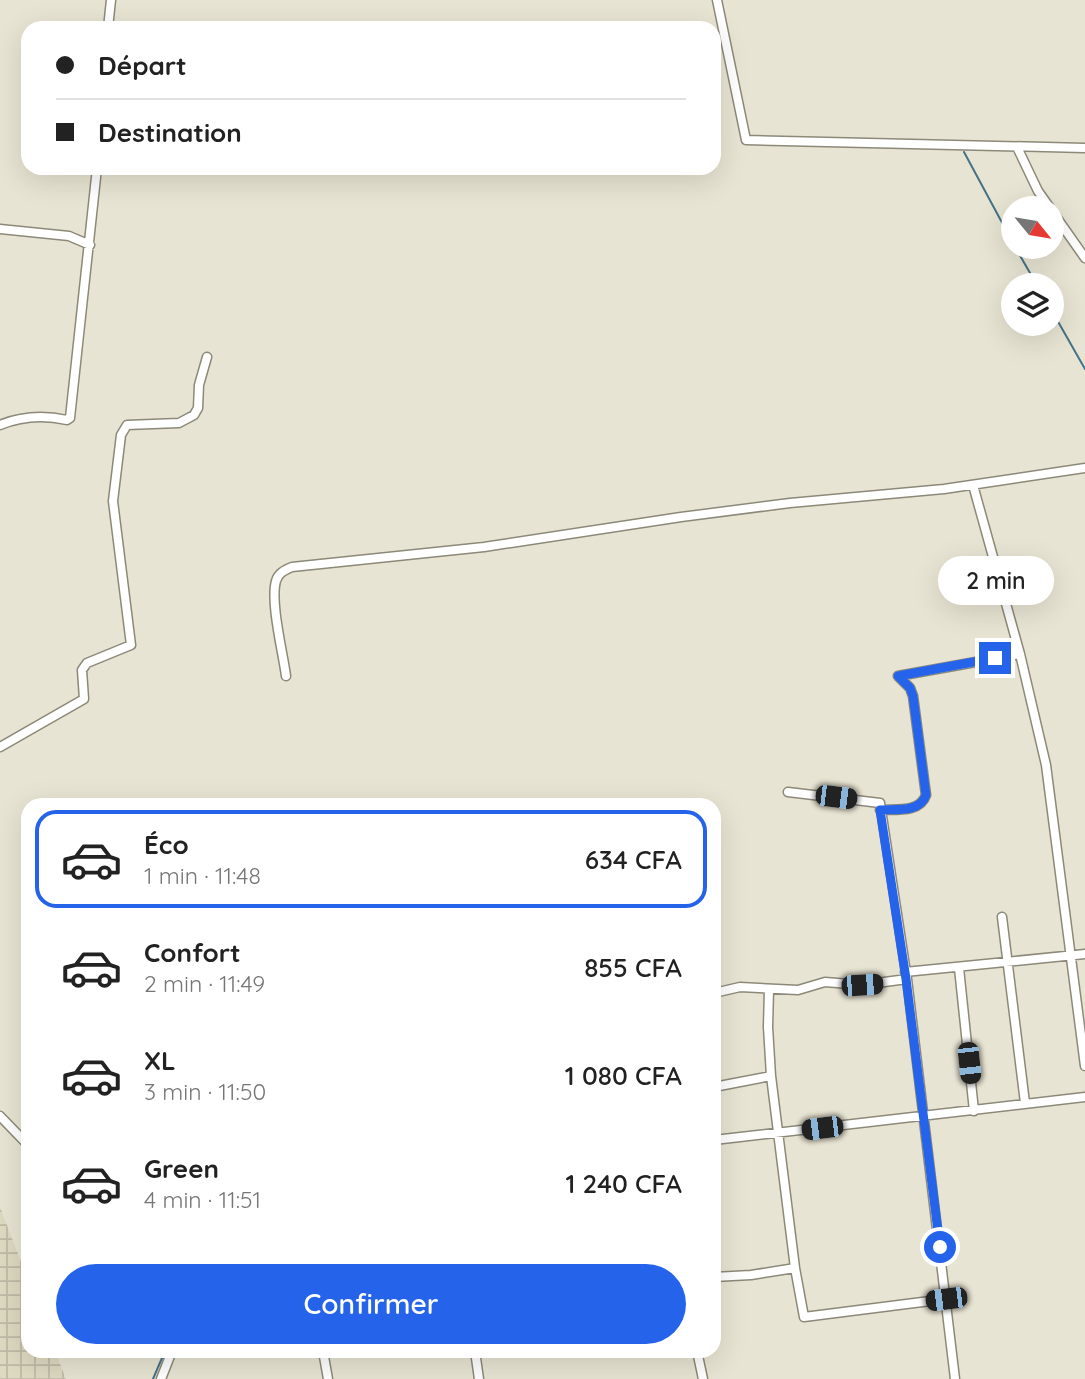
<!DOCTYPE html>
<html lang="fr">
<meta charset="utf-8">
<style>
:root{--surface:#fff;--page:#f6f6f6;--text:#222;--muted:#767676;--line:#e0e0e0;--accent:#2563eb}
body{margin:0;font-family:Quicksand,sans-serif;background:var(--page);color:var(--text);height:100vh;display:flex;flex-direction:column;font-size:26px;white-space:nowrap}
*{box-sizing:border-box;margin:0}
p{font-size:23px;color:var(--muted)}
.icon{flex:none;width:38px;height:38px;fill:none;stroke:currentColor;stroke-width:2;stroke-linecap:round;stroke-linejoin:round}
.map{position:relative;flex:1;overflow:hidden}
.side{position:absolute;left:21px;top:798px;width:700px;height:560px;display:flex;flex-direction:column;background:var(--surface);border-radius:21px;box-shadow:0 7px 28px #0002}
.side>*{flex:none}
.banner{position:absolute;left:21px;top:21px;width:700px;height:154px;border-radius:21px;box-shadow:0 7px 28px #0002;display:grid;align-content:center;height:154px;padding:0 35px;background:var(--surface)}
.needle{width:46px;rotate:120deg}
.fabs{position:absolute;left:1001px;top:196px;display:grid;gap:14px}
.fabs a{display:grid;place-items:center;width:63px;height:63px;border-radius:50%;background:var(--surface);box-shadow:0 7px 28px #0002;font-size:35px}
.end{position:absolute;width:32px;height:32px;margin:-16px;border:9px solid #2563eb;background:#fff;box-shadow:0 0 0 4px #fff}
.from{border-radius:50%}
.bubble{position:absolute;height:49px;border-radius:24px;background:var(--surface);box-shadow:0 7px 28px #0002;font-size:23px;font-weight:600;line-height:49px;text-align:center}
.car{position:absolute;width:21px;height:42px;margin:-21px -10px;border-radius:9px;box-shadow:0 0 5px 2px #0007;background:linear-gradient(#222 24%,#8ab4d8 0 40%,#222 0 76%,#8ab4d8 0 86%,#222 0)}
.banner b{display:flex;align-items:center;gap:24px;height:66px;font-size:26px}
.banner b+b{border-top:2px solid var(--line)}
.banner i{width:18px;height:18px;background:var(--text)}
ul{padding:12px 0 0;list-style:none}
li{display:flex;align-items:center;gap:21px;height:98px;margin:0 14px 10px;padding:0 21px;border:4px solid transparent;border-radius:21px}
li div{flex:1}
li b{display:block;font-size:26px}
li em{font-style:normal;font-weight:600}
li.selected{border-color:var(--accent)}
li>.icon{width:63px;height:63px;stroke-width:1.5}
.primary-button{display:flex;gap:14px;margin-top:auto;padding:14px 35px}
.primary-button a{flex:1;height:80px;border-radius:42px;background:var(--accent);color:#fff;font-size:28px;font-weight:600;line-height:80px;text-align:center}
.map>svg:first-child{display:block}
</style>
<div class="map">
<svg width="1085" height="1379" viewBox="0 0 1085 1379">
<defs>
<pattern id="industrial-grid" width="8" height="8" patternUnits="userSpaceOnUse" patternTransform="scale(1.75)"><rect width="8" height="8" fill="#ded9c1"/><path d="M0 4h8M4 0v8" fill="none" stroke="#bebaa6"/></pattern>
</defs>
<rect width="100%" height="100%" fill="#e8e4d3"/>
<path fill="url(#industrial-grid)" d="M0,1207L28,1280V1351H55L66,1379H0Z"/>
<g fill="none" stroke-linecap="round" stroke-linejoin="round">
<path stroke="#457286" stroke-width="2" d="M964,152L1013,243
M1015,247L1037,285
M1052,311L1085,369
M153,1379L165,1351"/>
<defs>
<path id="minor" d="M717,0L746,140L1085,148
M108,28L111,0
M1017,147L1038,191L1050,208
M1052,211L1085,258
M0,229L69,236L90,245
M0,425C22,416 44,415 67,420L70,418L97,168
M973,485L1020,654L1046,765L1085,1066
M286,676C283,653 270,602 276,581C278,573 285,570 292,567L484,547L681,517L790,503L944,489L1085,468
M898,676L1020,654
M0,747L84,699L82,670L87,663L131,645L113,501L121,435L127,425L179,423L194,415L198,408L199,385L207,357
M788,792L880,803L907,979L955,1379
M880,810C896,809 920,813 926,795L913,696L910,688L898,676
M1002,917L1025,1103
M959,968L974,1111
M905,972L1085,954
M769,989L768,1027L771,1076L795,1268L804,1317L946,1299
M714,993L740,987L798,990L825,982L862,985L907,979
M714,1087L771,1076
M0,1116L28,1145
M714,1140L1085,1097
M714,1277L751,1275L795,1268
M323,1351L328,1379
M475,1351L479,1379
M697,1351L703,1379
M161,1379L172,1351"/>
</defs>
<use href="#minor" stroke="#8c8979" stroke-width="11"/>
<use href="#minor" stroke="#fff" stroke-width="8"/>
</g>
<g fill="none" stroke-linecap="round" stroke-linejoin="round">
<path stroke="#2563eb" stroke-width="9" d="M940,1247L906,979L880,810C896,809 920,813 926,795L913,696L910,688L898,676L995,658"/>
</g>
</svg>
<div class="fabs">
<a><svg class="needle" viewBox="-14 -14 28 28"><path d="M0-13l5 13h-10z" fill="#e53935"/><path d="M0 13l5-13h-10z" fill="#767676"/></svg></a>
<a><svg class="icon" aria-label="layers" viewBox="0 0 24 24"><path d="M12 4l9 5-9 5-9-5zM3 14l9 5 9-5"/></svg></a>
</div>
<i class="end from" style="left:940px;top:1247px"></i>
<i class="end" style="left:995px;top:658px"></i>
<div class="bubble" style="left:938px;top:556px;width:116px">2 min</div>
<i class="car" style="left:836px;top:797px;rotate:97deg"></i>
<i class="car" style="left:862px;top:985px;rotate:86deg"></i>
<i class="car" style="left:969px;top:1063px;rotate:174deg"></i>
<i class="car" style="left:822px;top:1128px;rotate:263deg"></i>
<i class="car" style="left:946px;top:1299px;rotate:263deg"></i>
<div class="banner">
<b><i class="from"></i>Départ</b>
<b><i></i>Destination</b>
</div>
<section class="side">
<ul>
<li class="selected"><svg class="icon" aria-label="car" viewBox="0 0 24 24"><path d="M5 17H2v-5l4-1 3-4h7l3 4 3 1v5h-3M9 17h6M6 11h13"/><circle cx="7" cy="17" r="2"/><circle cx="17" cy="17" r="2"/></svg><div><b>Éco</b><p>1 min · 11:48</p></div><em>634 CFA</em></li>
<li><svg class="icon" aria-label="car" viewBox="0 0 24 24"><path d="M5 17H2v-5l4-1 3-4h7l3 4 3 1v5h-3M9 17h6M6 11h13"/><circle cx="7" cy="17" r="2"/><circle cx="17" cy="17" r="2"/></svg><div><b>Confort</b><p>2 min · 11:49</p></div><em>855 CFA</em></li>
<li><svg class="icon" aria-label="car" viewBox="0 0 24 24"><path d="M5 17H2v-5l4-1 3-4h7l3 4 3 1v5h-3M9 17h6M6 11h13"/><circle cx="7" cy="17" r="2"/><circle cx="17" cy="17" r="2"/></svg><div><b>XL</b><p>3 min · 11:50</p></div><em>1 080 CFA</em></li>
<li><svg class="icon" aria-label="car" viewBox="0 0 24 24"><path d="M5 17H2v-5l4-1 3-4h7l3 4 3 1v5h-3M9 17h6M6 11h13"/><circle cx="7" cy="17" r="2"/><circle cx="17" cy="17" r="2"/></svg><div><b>Green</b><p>4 min · 11:51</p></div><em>1 240 CFA</em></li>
</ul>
<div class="primary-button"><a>Confirmer</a></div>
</section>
</div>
